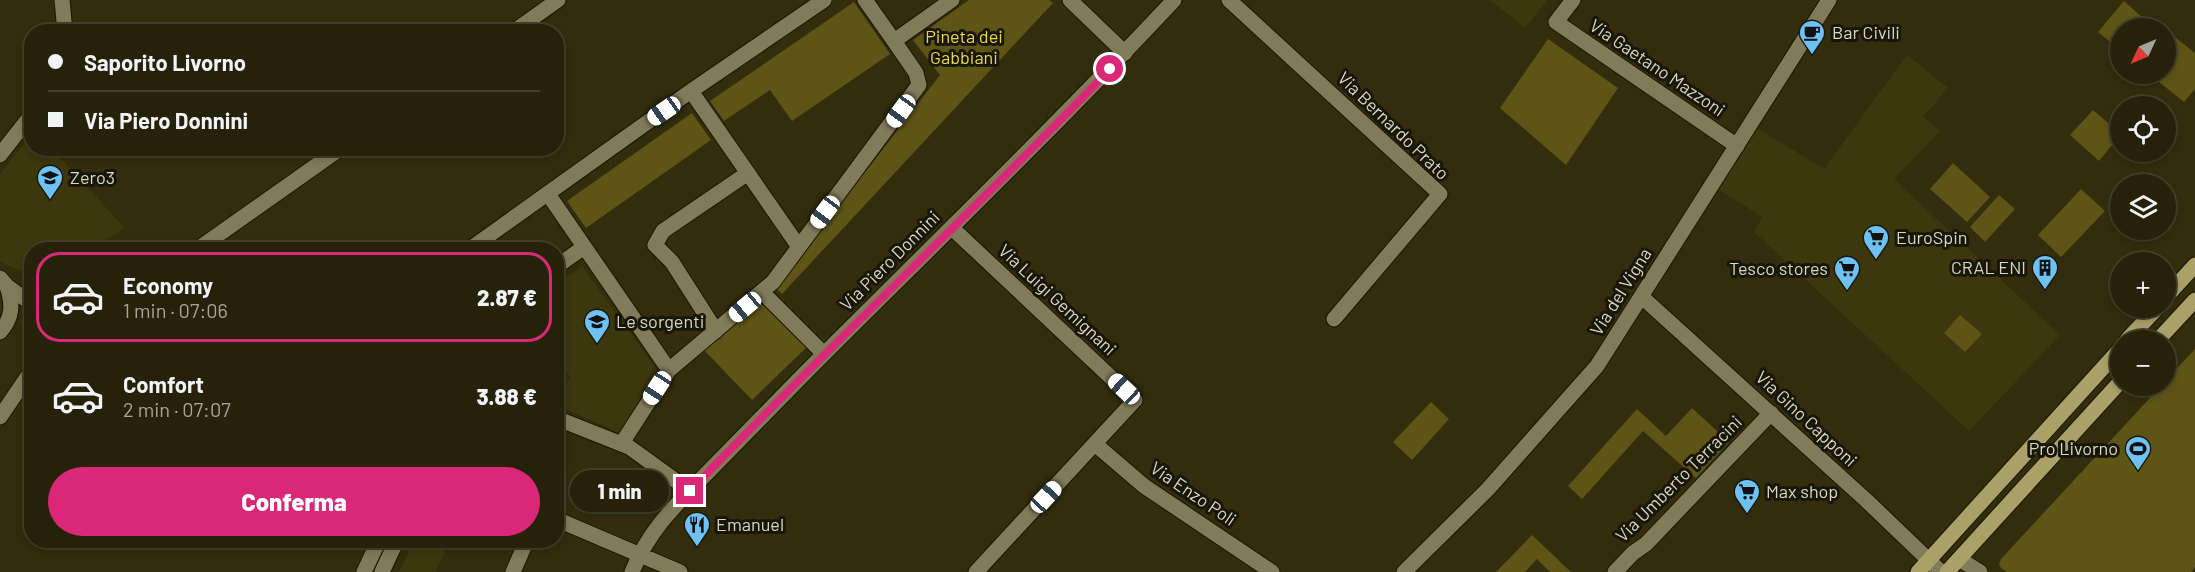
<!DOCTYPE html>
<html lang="it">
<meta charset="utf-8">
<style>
:root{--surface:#26220a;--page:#2e2a13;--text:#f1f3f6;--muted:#a4a49c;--line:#423f2b;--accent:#db2777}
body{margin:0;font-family:Barlow,sans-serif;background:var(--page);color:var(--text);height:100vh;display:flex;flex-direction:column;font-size:22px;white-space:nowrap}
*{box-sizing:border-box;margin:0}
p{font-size:20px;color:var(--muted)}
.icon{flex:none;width:33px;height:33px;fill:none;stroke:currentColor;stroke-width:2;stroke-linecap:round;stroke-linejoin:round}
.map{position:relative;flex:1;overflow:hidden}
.panel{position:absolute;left:24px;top:242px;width:540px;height:306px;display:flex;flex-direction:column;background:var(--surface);border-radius:24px;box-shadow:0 3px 9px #0003,0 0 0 2px var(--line)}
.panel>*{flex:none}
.top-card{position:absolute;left:24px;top:24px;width:540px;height:132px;border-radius:24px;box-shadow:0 3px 9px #0003,0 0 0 2px var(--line);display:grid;align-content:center;height:132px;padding:0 24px;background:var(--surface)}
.needle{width:39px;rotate:226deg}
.controls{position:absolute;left:2110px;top:18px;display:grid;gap:12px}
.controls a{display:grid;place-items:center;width:66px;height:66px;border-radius:50%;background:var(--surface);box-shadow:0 3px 9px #0003,0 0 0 2px var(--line);font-size:30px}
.end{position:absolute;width:27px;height:27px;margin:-14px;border:8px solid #db2777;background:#fff;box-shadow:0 0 0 3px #fff}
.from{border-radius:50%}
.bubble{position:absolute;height:42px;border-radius:21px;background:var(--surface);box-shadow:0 3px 9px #0003,0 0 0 2px var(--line);font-size:20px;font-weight:800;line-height:42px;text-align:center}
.car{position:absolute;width:18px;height:36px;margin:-18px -9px;border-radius:8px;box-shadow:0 0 4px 2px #0007;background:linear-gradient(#fff 24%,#345 0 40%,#fff 0 76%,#345 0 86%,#fff 0)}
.top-card b{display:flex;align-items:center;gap:21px;height:57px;font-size:22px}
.top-card b+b{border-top:2px solid var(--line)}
.top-card i{width:15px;height:15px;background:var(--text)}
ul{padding:10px 0 0;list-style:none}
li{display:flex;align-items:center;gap:18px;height:90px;margin:0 12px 9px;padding:0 12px;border:3px solid transparent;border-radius:24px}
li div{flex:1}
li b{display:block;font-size:22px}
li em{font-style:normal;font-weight:800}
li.current{border-color:var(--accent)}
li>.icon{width:54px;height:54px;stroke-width:1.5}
.action{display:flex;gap:12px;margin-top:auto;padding:12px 24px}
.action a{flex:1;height:69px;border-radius:36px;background:var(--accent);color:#fff;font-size:24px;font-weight:800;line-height:69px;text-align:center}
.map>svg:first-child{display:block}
</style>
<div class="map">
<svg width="2195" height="572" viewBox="0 0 2195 572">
<rect width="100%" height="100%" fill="#322d0d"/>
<path fill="#3d370d" d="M1490,0H1547L1525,28Z
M1907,55L1948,88L1923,117L1940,131L1894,179L2060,335L1969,431L1754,232L1762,217L1718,189L1757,128L1824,169Z
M31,135L32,148L52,149L125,228L104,242L108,249H32L31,275L0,262V174Z
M582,266L657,370L620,433L558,406L570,376L557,362L556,285Z
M414,540H451L435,572H399Z"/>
<path fill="#5e5416" d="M969,0H1049L1053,3L782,294L776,288L940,75L913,40Z
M2124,1L2143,18L2134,28H2121V45L2118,48L2098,32Z
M854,2L890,54L792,121L770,90L724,121L710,101Z
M2166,30L2195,53V89L2184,102L2149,74H2166Z
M1548,39L1618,88L1566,165L1500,108Z
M2093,110L2121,134L2099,161L2070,135Z
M692,113L711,140L586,228L567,201Z
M1953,163L1990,197L1967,222L1930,189Z
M2081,189L2105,211L2061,257L2038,235Z
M1999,195L2015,209L1985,242L1970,227Z
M764,304L808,346L752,400L703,349L755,307Z
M1960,315L1982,334L1965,352L1944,333Z
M2195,349V567L2191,572H2007L2001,568L1999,564L2001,559L2161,386H2166V380Z
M1431,402L1449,419L1412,460L1393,442Z
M1692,408L1729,442L1696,478L1643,431L1582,499L1568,486L1637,409L1666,436Z
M1532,535L1571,572H1550L1537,559L1525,572H1496Z"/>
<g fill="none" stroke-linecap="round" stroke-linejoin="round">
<defs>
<path id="minor" d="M62,0L65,32
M865,0L894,41
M1070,0L1125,53
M1229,0L1440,194L1334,319
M1573,0L1556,22L1737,146
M513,32L558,0
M691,91L799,247
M0,155L32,114
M548,194L669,370
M952,228L1135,400L976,572
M198,249L341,148
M470,249L691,91L824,0
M556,267L584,247
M0,278L7,286L32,304
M762,292L824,354
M1642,297L1867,501L1941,572
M716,331L672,262L655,245L663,231L748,173
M0,332C13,318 13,304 7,286
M0,417L32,370
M556,418L629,447L690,491
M622,443L669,370L773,282L919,85L916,73L894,41L952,0
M1095,444L1144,486L1272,572
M556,519L680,572
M1959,559L1980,572
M364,572L379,540
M382,572L397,540
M513,572L527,540
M632,572C650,528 676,505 708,472C741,438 774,405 807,371C930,248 1055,127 1174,0
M1404,572L1488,489L1597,366L1829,0
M1615,572L1633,553L1646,544L1771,413"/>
<path id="major" d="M2166,297L2195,265
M2127,340L2157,308
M2158,340L2195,300
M1918,572L2121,348
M1947,572L2121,381"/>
</defs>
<use href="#minor" stroke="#191601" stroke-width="17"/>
<use href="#major" stroke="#191601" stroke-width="17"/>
<use href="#minor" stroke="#807b59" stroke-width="15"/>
<use href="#major" stroke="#a9a168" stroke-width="15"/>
</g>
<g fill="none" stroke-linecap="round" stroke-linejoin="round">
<path stroke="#db2777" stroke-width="8" d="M690,491C827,348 973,212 1110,69"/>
</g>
<defs>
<symbol id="cafe-pin" viewBox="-11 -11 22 30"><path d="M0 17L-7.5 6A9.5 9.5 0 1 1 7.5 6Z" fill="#6ec2f3" stroke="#181608"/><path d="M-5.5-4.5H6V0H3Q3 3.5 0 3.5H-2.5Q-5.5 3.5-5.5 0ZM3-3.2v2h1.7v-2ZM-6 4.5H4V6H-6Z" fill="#111"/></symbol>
<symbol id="school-pin" viewBox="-11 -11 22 30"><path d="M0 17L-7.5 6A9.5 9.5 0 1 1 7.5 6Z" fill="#6ec2f3" stroke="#181608"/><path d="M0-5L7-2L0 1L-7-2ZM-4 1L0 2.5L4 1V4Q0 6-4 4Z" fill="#111"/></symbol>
<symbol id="supermarket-pin" viewBox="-11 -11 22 30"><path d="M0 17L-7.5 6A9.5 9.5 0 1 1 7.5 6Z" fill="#6ec2f3" stroke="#181608"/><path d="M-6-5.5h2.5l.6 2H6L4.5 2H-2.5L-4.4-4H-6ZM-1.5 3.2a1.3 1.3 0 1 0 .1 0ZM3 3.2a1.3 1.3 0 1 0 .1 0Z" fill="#111"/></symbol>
<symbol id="building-pin" viewBox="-11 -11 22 30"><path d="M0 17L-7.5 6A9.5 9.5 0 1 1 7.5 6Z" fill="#6ec2f3" stroke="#181608"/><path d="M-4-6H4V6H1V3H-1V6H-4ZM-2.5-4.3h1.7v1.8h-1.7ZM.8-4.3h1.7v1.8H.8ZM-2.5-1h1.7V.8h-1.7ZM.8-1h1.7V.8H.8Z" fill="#111"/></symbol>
<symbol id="stadium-pin" viewBox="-11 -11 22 30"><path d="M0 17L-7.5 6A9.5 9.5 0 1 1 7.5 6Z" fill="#6ec2f3" stroke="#181608"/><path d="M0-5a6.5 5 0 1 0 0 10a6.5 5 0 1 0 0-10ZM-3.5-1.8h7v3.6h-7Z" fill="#111"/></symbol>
<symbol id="restaurant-pin" viewBox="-11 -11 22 30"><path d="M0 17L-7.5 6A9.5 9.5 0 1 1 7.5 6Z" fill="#6ec2f3" stroke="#181608"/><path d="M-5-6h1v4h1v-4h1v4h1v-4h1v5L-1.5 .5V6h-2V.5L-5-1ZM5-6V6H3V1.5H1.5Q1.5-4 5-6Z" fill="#111"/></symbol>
</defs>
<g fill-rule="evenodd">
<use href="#cafe-pin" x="1797" y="18" width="30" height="40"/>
<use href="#school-pin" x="35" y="163" width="30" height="40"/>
<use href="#supermarket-pin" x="1861" y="223" width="30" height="40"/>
<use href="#building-pin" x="2030" y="253" width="30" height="40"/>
<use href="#supermarket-pin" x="1832" y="254" width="30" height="40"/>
<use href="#school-pin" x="582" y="307" width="30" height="40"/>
<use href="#stadium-pin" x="2123" y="434" width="30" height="40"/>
<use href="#supermarket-pin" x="1732" y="477" width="30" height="40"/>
<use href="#restaurant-pin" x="682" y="510" width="30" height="40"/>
</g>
<g text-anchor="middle" stroke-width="6" stroke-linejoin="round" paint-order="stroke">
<g font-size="18" fill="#d9d7c4" stroke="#181608" text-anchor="start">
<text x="1832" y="39">Bar Civili</text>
<text x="70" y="184">Zero3</text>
<text x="1896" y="244">EuroSpin</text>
<text x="2026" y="274" text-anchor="end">CRAL ENI</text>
<text x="1828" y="275" text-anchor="end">Tesco stores</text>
<text x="616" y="328">Le sorgenti</text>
<text x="2118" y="455" text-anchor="end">Pro Livorno</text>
<text x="1766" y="498">Max shop</text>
<text x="716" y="531">Emanuel</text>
</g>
<g font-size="18" fill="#ecd747" stroke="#181608">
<text x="964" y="43">Pineta dei<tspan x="964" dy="21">Gabbiani</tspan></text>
</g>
<g font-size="18" fill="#d9d7c4" stroke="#181608">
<text transform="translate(1657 68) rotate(34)" y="6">Via Gaetano Mazzoni</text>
<text transform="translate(1393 126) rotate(44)" y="6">Via Bernardo Prato</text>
<text transform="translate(890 261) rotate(-45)" y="6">Via Piero Donnini</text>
<text transform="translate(1621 292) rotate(-58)" y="6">Via del Vigna</text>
<text transform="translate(1057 300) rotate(43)" y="6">Via Luigi Gemignani</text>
<text transform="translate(1806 419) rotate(43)" y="6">Via Gino Capponi</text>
<text transform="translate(1679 479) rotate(-45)" y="6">Via Umberto Terracini</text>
<text transform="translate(1193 494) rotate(34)" y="6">Via Enzo Poli</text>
</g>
</g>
</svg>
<div class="controls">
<a><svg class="needle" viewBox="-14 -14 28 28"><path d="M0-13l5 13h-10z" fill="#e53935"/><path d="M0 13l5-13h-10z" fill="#a4a49c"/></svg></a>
<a><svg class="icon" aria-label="locate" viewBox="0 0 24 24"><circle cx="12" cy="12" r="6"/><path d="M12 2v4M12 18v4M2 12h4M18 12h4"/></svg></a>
<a><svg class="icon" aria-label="layers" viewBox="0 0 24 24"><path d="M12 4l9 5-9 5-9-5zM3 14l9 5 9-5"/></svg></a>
<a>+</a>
<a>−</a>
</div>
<i class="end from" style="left:1110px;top:69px"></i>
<i class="end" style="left:690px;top:491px"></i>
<div class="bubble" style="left:570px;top:470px;width:99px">1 min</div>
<i class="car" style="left:664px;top:111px;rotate:235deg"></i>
<i class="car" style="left:901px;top:111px;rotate:216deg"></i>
<i class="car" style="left:825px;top:212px;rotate:217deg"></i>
<i class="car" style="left:745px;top:307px;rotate:230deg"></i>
<i class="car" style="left:657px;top:388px;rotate:213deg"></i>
<i class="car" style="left:1124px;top:389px;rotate:313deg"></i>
<i class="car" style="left:1046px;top:497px;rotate:43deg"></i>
<div class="top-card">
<b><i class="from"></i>Saporito Livorno</b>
<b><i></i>Via Piero Donnini</b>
</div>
<section class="panel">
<ul>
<li class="current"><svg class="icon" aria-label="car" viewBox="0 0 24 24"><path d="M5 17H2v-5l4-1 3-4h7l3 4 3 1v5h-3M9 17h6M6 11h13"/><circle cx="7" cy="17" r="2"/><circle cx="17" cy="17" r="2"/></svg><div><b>Economy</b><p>1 min · 07:06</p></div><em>2.87 €</em></li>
<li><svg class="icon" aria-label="car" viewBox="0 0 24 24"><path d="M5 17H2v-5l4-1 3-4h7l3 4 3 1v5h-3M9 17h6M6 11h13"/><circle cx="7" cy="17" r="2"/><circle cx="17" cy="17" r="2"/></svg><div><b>Comfort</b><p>2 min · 07:07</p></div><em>3.88 €</em></li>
</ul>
<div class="action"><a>Conferma</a></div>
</section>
</div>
